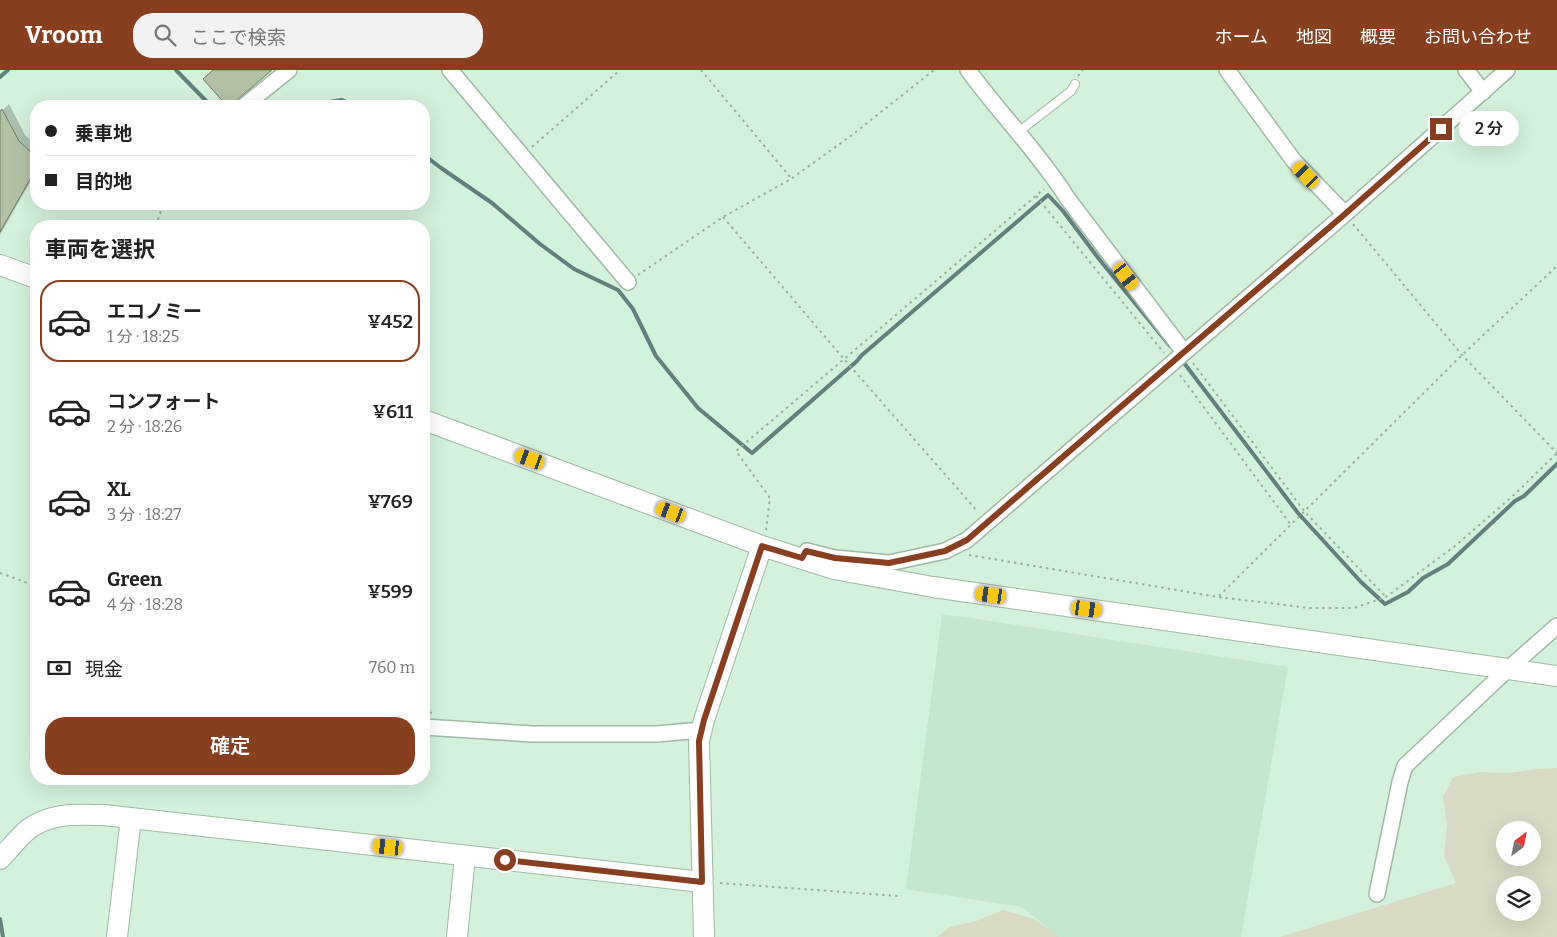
<!DOCTYPE html>
<html lang="ja">
<meta charset="utf-8">
<style>
:root{--surface:#fff;--page:#f2f2f2;--text:#222;--muted:#767676;--line:#e0e0e0;--accent:#873f20}
body{margin:0;font-family:Bitter,"Noto Sans JP",serif;background:var(--page);color:var(--text);height:100vh;display:flex;flex-direction:column;font-size:19px;white-space:nowrap}
*{box-sizing:border-box;margin:0}
p{font-size:16px;color:var(--muted)}
.icon{flex:none;width:28px;height:28px;fill:none;stroke:currentColor;stroke-width:2;stroke-linecap:round;stroke-linejoin:round}
.map{position:relative;flex:1;overflow:hidden}
.side{position:absolute;left:30px;top:150px;width:400px;height:565px;display:flex;flex-direction:column;background:var(--surface);border-radius:20px;box-shadow:0 5px 20px #0002}
.side>*{flex:none}
.top-card{position:absolute;left:30px;top:30px;width:400px;height:110px;border-radius:20px;box-shadow:0 5px 20px #0002;display:grid;align-content:center;height:110px;padding:0 15px;background:var(--surface)}
.needle{width:32px;rotate:32deg}
.fabs{position:absolute;left:1496px;top:751px;display:grid;gap:10px}
.fabs a{display:grid;place-items:center;width:45px;height:45px;border-radius:50%;background:var(--surface);box-shadow:0 5px 20px #0002;font-size:25px}
.end{position:absolute;width:22px;height:22px;margin:-11px;border:6px solid #873f20;background:#fff;box-shadow:0 0 0 2px #fff}
.from{border-radius:50%}
.bubble{position:absolute;height:35px;border-radius:18px;background:var(--surface);box-shadow:0 5px 20px #0002;font-size:16px;font-weight:600;line-height:35px;text-align:center}
.car{position:absolute;width:15px;height:30px;margin:-15px -8px;border-radius:6px;box-shadow:0 0 4px 1px #0007;background:linear-gradient(#f5c518 24%,#345 0 40%,#f5c518 0 76%,#345 0 86%,#f5c518 0)}
.top-card b{display:flex;align-items:center;gap:18px;height:48px;font-size:19px}
.top-card b+b{border-top:1px solid var(--line)}
.top-card i{width:12px;height:12px;background:var(--text)}
ul{padding:0;list-style:none}
li{display:flex;align-items:center;gap:15px;height:82px;margin:0 10px 8px;padding:0 5px;border:2px solid transparent;border-radius:20px}
li div{flex:1}
li b{display:block;font-size:19px}
li em{font-style:normal;font-weight:600}
li.current{border-color:var(--accent)}
li>.icon{width:45px;height:45px;stroke-width:1.5}
h2{padding:0 15px;font-size:22px;line-height:60px}
.pay{display:flex;align-items:center;gap:12px;height:55px;padding:0 15px;font-size:19px}
.pay p{margin-inline-start:auto}
.primary-button{display:flex;gap:10px;margin-top:auto;padding:10px 15px}
.primary-button a{flex:1;height:58px;border-radius:20px;background:var(--accent);color:#fff;font-size:20px;font-weight:600;line-height:58px;text-align:center}
header{display:flex;align-items:center;gap:30px;box-sizing:border-box;height:70px;padding:0 25px;background:var(--accent);color:#fff}
header strong{font-size:24px}
nav{display:flex;gap:28px;margin-inline-start:auto;font-size:18px}
.search{width:350px;height:45px;background:var(--page);display:flex;align-items:center;gap:12px;box-sizing:border-box;padding:0 18px;border-radius:20px;color:var(--muted);font-size:19px}
.map>svg:first-child{display:block}
</style>
<header>
<strong>Vroom</strong>
<div class="search"><svg class="icon" aria-label="search" viewBox="0 0 24 24"><circle cx="10" cy="10" r="6"/><path d="M15 15l6 6"/></svg>ここで検索</div>
<nav><a>ホーム</a><a>地図</a><a>概要</a><a>お問い合わせ</a></nav>
</header>
<div class="map">
<svg width="1557" height="867" viewBox="0 0 1557 867">
<rect width="100%" height="100%" fill="#d4f1db"/>
<path fill="#c4e7cd" d="M942,545L964,547L1288,597L1241,867H1058L1022,837L906,819Z"/>
<path fill="#d9dac5" fill-rule="evenodd" d="M1557,698V867H1280L1456,813L1444,786L1447,755L1443,727L1453,707L1480,702L1507,703L1537,699ZM1505,760H1532V788H1505ZM1505,815H1532V842H1505Z
M1003,840L1034,849L1059,867H937L950,857L976,851Z"/>
<path fill="#0003" d="M9,34L25,65L36,75V102L0,165V43Z"/>
<g fill="none" stroke-linecap="round" stroke-linejoin="round">
<path stroke="#63807e" stroke-width="4" d="M176,0L211,36
M0,7L8,0
M303,36L342,30L355,36
M424,85L441,98L492,133L540,174L574,199L618,220L633,239L656,286L698,338L752,383L857,291L862,285L1048,125L1063,141L1099,189L1170,276
M1181,289L1298,443L1361,512L1385,534L1408,522L1423,508L1448,494L1515,431L1524,426L1557,394
M0,849L3,867"/>
</g>
<path fill="#b2c1a5" stroke="#6e7c63" d="M213,0H272L230,36H227L203,9Z
M2,39L19,71L36,87V99L0,162V41Z"/>
<g fill="none" stroke-linecap="round" stroke-linejoin="round">
<defs>
<path id="lane" d="M1017,63L1071,21L1075,14"/>
<path id="street" d="M450,0L628,212
M968,0C1000,44 1039,83 1068,129L1184,282
M1227,0L1294,91L1345,144
M1466,0L1483,22
M244,36L289,0
M807,481L835,488L889,493L945,481L967,470L1345,144L1507,0
M424,657L532,664H657L701,660
M1377,824L1400,712L1405,696L1508,599L1557,556"/>
<path id="secondary" d="M0,195L36,208
M424,350L762,476L834,499L933,517L1557,606
M0,789C9,780 19,766 30,758C54,742 77,745 104,745L702,812
M117,867L131,748
M457,867L465,786
M704,867L699,671L704,650L762,476"/>
</defs>
<use href="#lane" stroke="#9eb9a5" stroke-width="10"/>
<use href="#street" stroke="#9eb9a5" stroke-width="18"/>
<use href="#secondary" stroke="#9eb9a5" stroke-width="22"/>
<path stroke="#99b09f" stroke-width="2" stroke-dasharray="2.5 4" stroke-linecap="butt" d="M701,0L791,108
M1078,6L1083,0
M532,77L620,0
M1036,126L1164,283
M723,147L844,289L978,442
M1353,154L1462,285L1557,383
M156,156L163,134
M638,205L723,147L791,109L852,65L934,0
M1193,293L1305,442L1385,526
M1180,305L1291,455
M766,460L770,428L736,381L1044,119
M969,485L1218,527L1310,538H1354L1386,527L1455,476L1515,424L1557,383
M0,503L36,516
M1219,526L1462,285L1557,196
M424,640L432,643
M720,813L898,826"/>
<use href="#lane" stroke="#fff" stroke-width="8"/>
<use href="#street" stroke="#fff" stroke-width="15"/>
<use href="#secondary" stroke="#fff" stroke-width="20"/>
</g>
<g fill="none" stroke-linecap="round" stroke-linejoin="round">
<path stroke="#873f20" stroke-width="6" d="M505,790L702,812L699,671L704,650L762,476L802,488L806,481L835,488L889,493L945,481L967,470L1184,282L1345,144L1441,59"/>
</g>
</svg>
<div class="fabs">
<a><svg class="needle" viewBox="-14 -14 28 28"><path d="M0-13l5 13h-10z" fill="#e53935"/><path d="M0 13l5-13h-10z" fill="#767676"/></svg></a>
<a><svg class="icon" aria-label="layers" viewBox="0 0 24 24"><path d="M12 4l9 5-9 5-9-5zM3 14l9 5 9-5"/></svg></a>
</div>
<i class="end from" style="left:505px;top:790px"></i>
<i class="end" style="left:1441px;top:59px"></i>
<div class="bubble" style="left:1459px;top:41px;width:60px">2 分</div>
<i class="car" style="left:1306px;top:105px;rotate:316deg"></i>
<i class="car" style="left:1126px;top:206px;rotate:143deg"></i>
<i class="car" style="left:530px;top:389px;rotate:290deg"></i>
<i class="car" style="left:671px;top:442px;rotate:291deg"></i>
<i class="car" style="left:991px;top:525px;rotate:278deg"></i>
<i class="car" style="left:1087px;top:539px;rotate:98deg"></i>
<i class="car" style="left:388px;top:777px;rotate:276deg"></i>
<div class="top-card">
<b><i class="from"></i>乗車地</b>
<b><i></i>目的地</b>
</div>
<section class="side">
<h2>車両を選択</h2>
<ul>
<li class="current"><svg class="icon" aria-label="car" viewBox="0 0 24 24"><path d="M5 17H2v-5l4-1 3-4h7l3 4 3 1v5h-3M9 17h6M6 11h13"/><circle cx="7" cy="17" r="2"/><circle cx="17" cy="17" r="2"/></svg><div><b>エコノミー</b><p>1 分 · 18:25</p></div><em>¥452</em></li>
<li><svg class="icon" aria-label="car" viewBox="0 0 24 24"><path d="M5 17H2v-5l4-1 3-4h7l3 4 3 1v5h-3M9 17h6M6 11h13"/><circle cx="7" cy="17" r="2"/><circle cx="17" cy="17" r="2"/></svg><div><b>コンフォート</b><p>2 分 · 18:26</p></div><em>¥611</em></li>
<li><svg class="icon" aria-label="car" viewBox="0 0 24 24"><path d="M5 17H2v-5l4-1 3-4h7l3 4 3 1v5h-3M9 17h6M6 11h13"/><circle cx="7" cy="17" r="2"/><circle cx="17" cy="17" r="2"/></svg><div><b>XL</b><p>3 分 · 18:27</p></div><em>¥769</em></li>
<li><svg class="icon" aria-label="car" viewBox="0 0 24 24"><path d="M5 17H2v-5l4-1 3-4h7l3 4 3 1v5h-3M9 17h6M6 11h13"/><circle cx="7" cy="17" r="2"/><circle cx="17" cy="17" r="2"/></svg><div><b>Green</b><p>4 分 · 18:28</p></div><em>¥599</em></li>
</ul>
<div class="pay"><svg class="icon" aria-label="cash" viewBox="0 0 24 24"><path d="M3 7h18v10H3z"/><circle cx="12" cy="12" r="2"/></svg>現金<p>760 m</p></div>
<div class="primary-button"><a>確定</a></div>
</section>
</div>
